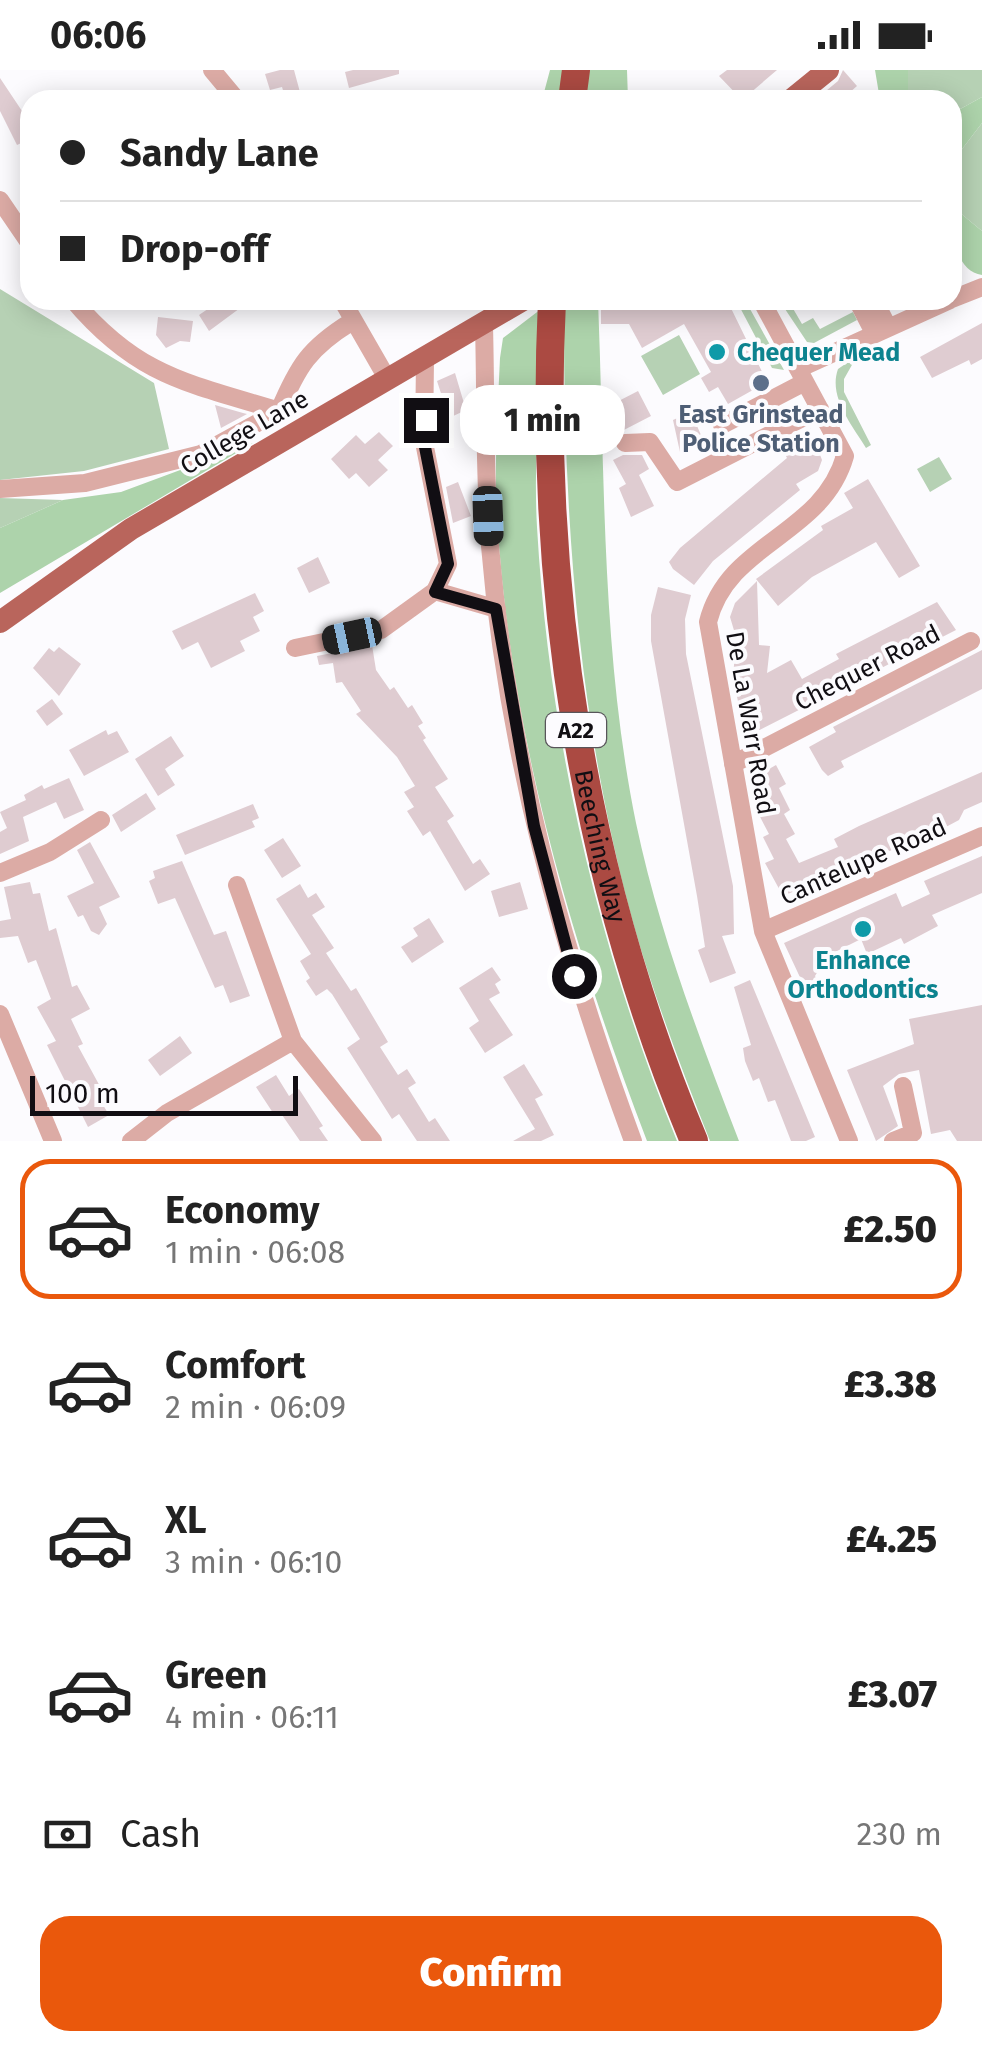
<!DOCTYPE html>
<meta charset="utf-8">
<style>
:root{--surface:#fff;--page:#f6f6f6;--text:#222;--muted:#767676;--line:#e0e0e0;--accent:#ea580c}
body{margin:0;font-family:"Fira Sans",sans-serif;background:var(--page);color:var(--text);height:100vh;display:flex;flex-direction:column;font-size:38px;white-space:nowrap}
*{box-sizing:border-box;margin:0}
p{font-size:32px;color:var(--muted)}
.icon{flex:none;width:55px;height:55px;fill:none;stroke:currentColor;stroke-width:2;stroke-linecap:round;stroke-linejoin:round}
.map{position:relative;height:1071px;overflow:hidden}
.panel{display:flex;flex-direction:column;background:var(--surface);flex:1}
.panel>*{flex:none}
.hud{position:absolute;left:20px;top:20px;width:942px;height:220px;border-radius:30px;box-shadow:0 5px 25px #0003;display:grid;align-content:center;height:220px;padding:0 40px;background:var(--surface)}
.scale{position:absolute;left:30px;bottom:25px;width:268px;box-sizing:border-box;padding-left:10px;border:5px solid #110e13;border-top:0;font-size:28px;line-height:35px;white-space:nowrap;color:#110e13;-webkit-text-stroke:8px #fcfbfe;paint-order:stroke}
.end{position:absolute;width:45px;height:45px;margin:-22px;border:12px solid #110e13;background:#fff;box-shadow:0 0 0 5px #fff}
.from{border-radius:50%}
.bubble{position:absolute;height:70px;border-radius:30px;background:var(--surface);box-shadow:0 5px 25px #0003;font-size:32px;font-weight:800;line-height:70px;text-align:center}
.car{position:absolute;width:30px;height:60px;margin:-30px -15px;border-radius:12px;box-shadow:0 0 8px 2px #0007;background:linear-gradient(#222 24%,#8ab4d8 0 40%,#222 0 76%,#8ab4d8 0 86%,#222 0)}
.hud b{display:flex;align-items:center;gap:35px;height:95px;font-size:38px}
.hud b+b{border-top:2px solid var(--line)}
.hud i{width:25px;height:25px;background:var(--text)}
ul{padding:18px 0 0;list-style:none}
li{display:flex;align-items:center;gap:30px;height:140px;margin:0 20px 15px;padding:0 20px;border:5px solid transparent;border-radius:30px}
li div{flex:1}
li b{display:block;font-size:38px}
li em{font-style:normal;font-weight:800}
li.current{border-color:var(--accent)}
li>.icon{width:90px;height:90px;stroke-width:1.5}
.pay{display:flex;align-items:center;gap:25px;height:110px;padding:0 40px;font-size:38px}
.pay p{margin-inline-start:auto}
.button{display:flex;gap:20px;margin-top:auto;padding:20px 40px}
.button a{flex:1;height:115px;border-radius:30px;background:var(--accent);color:#fff;font-size:40px;font-weight:800;line-height:115px;text-align:center}
.status{display:flex;justify-content:space-between;align-items:center;height:70px;padding:0 50px;background:var(--surface);direction:ltr}
.status svg{height:28px;fill:currentColor}
.map>svg:first-child{display:block}
</style>
<div class="status"><b>06:06</b><svg viewBox="0 0 49 12"><path d="M0 12V9h3v3zM5 12V6h3v6zM10 12V3h3v9zM15 12V0h3v12zM26 1h20v11H26zM47 4h2v5h-2z"/></svg></div>
<div class="map">
<svg width="982" height="1071" viewBox="0 0 982 1071">
<rect width="100%" height="100%" fill="#fcfbfe"/>
<path fill="#b6d1b4" d="M908,0H982V27L953,43L952,30H908Z
M982,53V161L953,137V91Z
M0,219L154,313L169,379L84,401L0,410Z
M736,230H745L784,300L772,298Z
M779,230H788L802,254L813,248L820,259L853,242L857,250L814,273L807,272Z
M679,265L700,304L663,325L641,286Z
M857,286L844,309V322L871,375L866,378C852,355 828,327 838,299Z
M939,387L952,409L930,422L917,399Z
M0,428L63,430L0,458Z"/>
<path fill="#add3ab" d="M550,0H565L560,30H542Z
M582,0H627L628,30H578Z
M875,0H908V30H880Z
M982,27V53L953,91V43Z
M953,137L982,161V205C954,201 952,160 953,137Z
M564,230H598C605,403 601,582 636,753C659,862 699,967 739,1071H710C682,1000 655,929 634,856C577,651 563,441 564,230Z
M545,236C541,309 533,384 537,457C549,667 597,876 677,1071H647C568,865 505,646 496,425C495,380 498,333 500,288L503,268Z
M253,373L0,523V458L63,430L121,422Z"/>
<path fill="#dfccd1" d="M280,0H294L301,26L286,30L282,17L270,20L265,4Z
M353,0H399V4L349,18L345,2Z
M727,0H777L742,30L719,6Z
M843,0L857,16L841,30H815L838,11Z
M0,8L24,44L30,41V69L17,75L0,41Z
M221,230H251L209,261L199,245Z
M601,230H727L767,312L728,334L718,317L709,322L701,308L711,302L684,254L642,278L629,254H601Z
M158,247L193,251L190,272L180,271L166,278L156,265Z
M982,253V289L971,295L969,290L932,308L920,287Z
M455,303L466,340L449,348L437,311Z
M638,321L651,346L620,362L607,337Z
M215,335L243,343L247,344L221,358Z
M691,342L704,372L680,382L673,350Z
M810,358L822,390L818,401L796,414L800,420L713,491L694,515L673,499L669,492L680,478L787,388L780,374Z
M379,362L393,376L378,390L388,400L369,417L356,403L349,409L331,389L356,365L365,374Z
M623,385H642L649,399L639,405L654,436L631,447L619,418L626,414L613,390Z
M868,409L920,496L899,508L876,472L812,507L778,536L756,509L823,460L821,456L853,438L844,423Z
M458,412L471,446L453,453L446,417Z
M318,487L330,513L309,523L297,498Z
M757,511L759,575L770,576L767,603L791,590L802,609L839,589L836,584L937,532L956,560L746,667L733,609L736,567L730,547L735,533Z
M658,517L691,525L685,549L686,584L733,816L734,864L722,866L736,903L710,913L698,880L705,877L697,826L651,571V545Z
M255,523L264,541L253,547L260,561L240,571L245,581L211,598L198,572L182,580L172,561Z
M372,575L376,600L390,620L394,617L408,638L412,635L423,653L418,656L426,668L423,670L448,709L435,717L454,746L447,751L473,794L480,789L490,804L465,821L430,761L423,766L407,741L414,737L404,722L415,716L397,687L356,644L361,641L342,612L336,613L333,593L319,595L317,586Z
M59,577L81,594L59,626L33,598L49,578L54,582Z
M982,580V619L841,691L844,697L828,706L822,700L809,677L836,662L833,657Z
M52,629L63,644L47,656L36,641Z
M106,660L108,665L117,661L129,682L84,706L69,680Z
M171,666L184,686L165,699L175,715L158,726L135,689Z
M776,695L786,714L779,718L790,740L784,744L795,764L786,769L799,793L838,777L834,769L859,756L982,702V732L964,740L959,750L944,758L783,826L765,793L774,789L763,767L769,764L758,743L766,739L754,717L764,712L760,704Z
M69,708L84,740L64,749L56,732L23,747L29,771L0,784V762L7,758L0,742L26,730L24,725L42,715L44,719Z
M146,723L156,739L121,762L112,745Z
M253,734L259,748L252,751L255,757L185,785L176,765Z
M283,768L301,796L282,808L264,780Z
M90,772L120,827L99,837L107,854L99,865L91,861L83,845L78,847L67,826L94,813L77,780Z
M982,786V823L932,845L938,856L904,874L901,868L867,884L861,869L835,882L838,888L821,896L815,906L818,912L805,918L784,873L896,823L902,837L930,824L924,811Z
M182,791L214,865L226,861L250,926L230,933L223,915L215,918L175,828L158,834L149,811L155,808L153,801Z
M30,812L33,824L40,823L49,861L56,858L72,917L77,915L90,939L71,949L83,974L78,976L102,1020L96,1023L109,1045L88,1057L47,975L56,971L37,937L51,929L36,890L28,893L18,866L0,868V851L11,849L4,817Z
M520,812L528,839L499,847L491,821Z
M300,814L308,828L316,823L325,837L312,845L334,878L326,883L351,921L356,918L388,972L380,977L398,1005L407,999L416,1013L408,1018L429,1052L435,1048L450,1071H417L399,1044L392,1049L347,978L360,969L332,924L327,919L316,926L306,911L310,908L300,891L311,884L276,829Z
M429,848L444,872L412,893L401,877L418,866L413,858Z
M492,897L501,910L495,914L500,923L489,929L513,965L485,983L469,958L479,951L459,918Z
M750,910L815,1067L806,1071H791L775,1030L768,1032L759,1008L753,1011L745,991L743,978L751,975L734,917Z
M982,935V1071H957L950,1060L931,1064L919,1000L899,1004L883,1016L898,1056L876,1071L847,1000L914,974L909,949Z
M180,966L192,983L160,1006L148,990Z
M524,994L543,1025L535,1029L554,1065L541,1071H513L535,1059L503,1007Z
M276,1005L289,1026L299,1019L323,1056L319,1058L328,1071H300L280,1042L275,1046L256,1017Z"/>
<g fill="none" stroke-linecap="round" stroke-linejoin="round">
<path stroke="#dcaba5" stroke-width="18" d="M212,0L237,30
M0,130L30,174
M952,229L982,217
M73,230C138,307 188,313 279,341
M342,230L388,310
M761,230L845,386C822,466 728,472 708,552L763,861L849,1071
M857,230L874,263
M874,230L888,257
M484,256C486,329 484,403 490,476C507,682 562,879 633,1071
M425,290L424,372L448,494L435,521L497,539
M798,299L950,230
M279,341C298,296 309,278 351,252
M722,355L805,312
M625,373L650,372L677,412L820,339
M0,419L85,413L201,384L279,341
M295,578L381,560L435,521
M733,694L971,571
M0,803L50,782L101,750
M237,815L293,971
M763,861L982,766
M0,944L53,1071
M131,1071L167,1043L293,971L373,1071
M893,1071L913,1063L903,1016"/>
<path stroke="#b9655c" stroke-width="22" d="M791,30L828,0
M0,552L131,459L523,230"/>
<g stroke="#ab4a42" stroke-width="28">
<path d="M572,30L576,0"/>
<path id="s1" d="M552,230C538,516 583,806 694,1071"/>
</g>
</g>
<g fill="none" stroke-linecap="round" stroke-linejoin="round">
<path stroke="#110e13" stroke-width="12" d="M426,350L424,372L448,494L435,522L496,539L534,756L574,906"/>
</g>
<g fill="#0f9aa8" stroke="#fcfbfe" stroke-width="4">
<circle cx="717" cy="282" r="10"/>
<circle cx="863" cy="859" r="10"/>
</g>
<circle fill="#5c6f8a" stroke="#fcfbfe" stroke-width="4" cx="761" cy="313" r="10"/>
<g text-anchor="middle" stroke-width="8" stroke-linejoin="round" paint-order="stroke">
<rect fill="#fcfbfe" stroke="#58555a" stroke-width="2.5" x="546" y="643" width="60" height="34" rx="8"/>
<g font-size="22" font-weight="bold" fill="#110e13">
<text x="576" y="668">A22</text>
</g>
<g font-size="25" font-weight="bold" fill="#0d838f" stroke="#fcfbfe" text-anchor="start">
<text x="737" y="291">Chequer Mead</text>
<text x="863" y="899" text-anchor="middle">Enhance<tspan x="863" dy="29">Orthodontics</tspan></text>
</g>
<g font-size="25" font-weight="bold" fill="#4e5e75" stroke="#fcfbfe">
<text x="761" y="353">East Grinstead<tspan x="761" dy="29">Police Station</tspan></text>
</g>
<g font-size="25" fill="#110e13" stroke="#fcfbfe">
<text transform="translate(244 362) rotate(-30)" y="9">College Lane</text>
<text transform="translate(867 597) rotate(-27)" y="9">Chequer Road</text>
<text transform="translate(751 653) rotate(80)" y="9">De La Warr Road</text>
<text dy="9" stroke="none"><textPath href="#s1" startOffset="550">Beeching Way</textPath></text>
<text transform="translate(863 791) rotate(-24)" y="9">Cantelupe Road</text>
</g>
</g>
</svg>
<div class="scale">100 m</div>
<i class="end from" style="left:574px;top:906px"></i>
<i class="end" style="left:426px;top:350px"></i>
<div class="bubble" style="left:460px;top:315px;width:165px">1 min</div>
<i class="car" style="left:488px;top:446px;rotate:178deg"></i>
<i class="car" style="left:352px;top:566px;rotate:258deg"></i>
<div class="hud">
<b><i class="from"></i>Sandy Lane</b>
<b><i></i>Drop-off</b>
</div>
</div>
<section class="panel">
<ul>
<li class="current"><svg class="icon" aria-label="car" viewBox="0 0 24 24"><path d="M5 17H2v-5l4-1 3-4h7l3 4 3 1v5h-3M9 17h6M6 11h13"/><circle cx="7" cy="17" r="2"/><circle cx="17" cy="17" r="2"/></svg><div><b>Economy</b><p>1 min · 06:08</p></div><em>£2.50</em></li>
<li><svg class="icon" aria-label="car" viewBox="0 0 24 24"><path d="M5 17H2v-5l4-1 3-4h7l3 4 3 1v5h-3M9 17h6M6 11h13"/><circle cx="7" cy="17" r="2"/><circle cx="17" cy="17" r="2"/></svg><div><b>Comfort</b><p>2 min · 06:09</p></div><em>£3.38</em></li>
<li><svg class="icon" aria-label="car" viewBox="0 0 24 24"><path d="M5 17H2v-5l4-1 3-4h7l3 4 3 1v5h-3M9 17h6M6 11h13"/><circle cx="7" cy="17" r="2"/><circle cx="17" cy="17" r="2"/></svg><div><b>XL</b><p>3 min · 06:10</p></div><em>£4.25</em></li>
<li><svg class="icon" aria-label="car" viewBox="0 0 24 24"><path d="M5 17H2v-5l4-1 3-4h7l3 4 3 1v5h-3M9 17h6M6 11h13"/><circle cx="7" cy="17" r="2"/><circle cx="17" cy="17" r="2"/></svg><div><b>Green</b><p>4 min · 06:11</p></div><em>£3.07</em></li>
</ul>
<div class="pay"><svg class="icon" aria-label="cash" viewBox="0 0 24 24"><path d="M3 7h18v10H3z"/><circle cx="12" cy="12" r="2"/></svg>Cash<p>230 m</p></div>
<div class="button"><a>Confirm</a></div>
</section>
